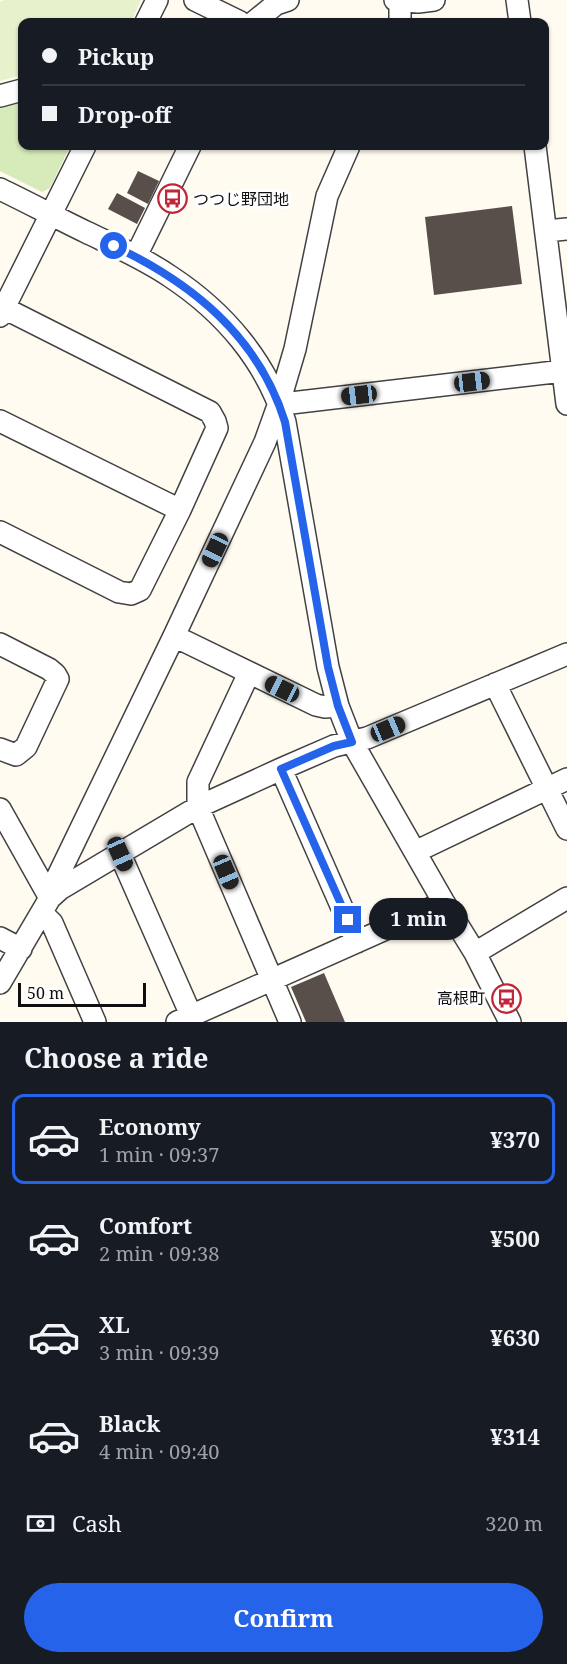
<!DOCTYPE html>
<meta charset="utf-8">
<style>
:root{--surface:#171b24;--page:#242831;--text:#f1f3f6;--muted:#9ea1a6;--line:#363941;--accent:#2563eb}
body{margin:0;font-family:"Noto Serif","Noto Sans JP",serif;background:var(--page);color:var(--text);height:100vh;display:flex;flex-direction:column;font-size:22px;white-space:nowrap}
*{box-sizing:border-box;margin:0}
p{font-size:20px;color:var(--muted)}
.icon{flex:none;width:33px;height:33px;fill:none;stroke:currentColor;stroke-width:2;stroke-linecap:round;stroke-linejoin:round}
.map{position:relative;height:1022px;overflow:hidden}
.details{display:flex;flex-direction:column;background:var(--surface);flex:1}
.details>*{flex:none}
.hud{position:absolute;left:18px;top:18px;width:531px;height:132px;border-radius:12px;box-shadow:0 2px 4px #0004;display:grid;align-content:center;height:132px;padding:0 24px;background:var(--surface)}
.scale{position:absolute;left:18px;bottom:15px;width:128px;box-sizing:border-box;padding-left:6px;border:3px solid #0f0f0f;border-top:0;font-size:16px;line-height:21px;white-space:nowrap;color:#0f0f0f;-webkit-text-stroke:4px #fff;paint-order:stroke}
.end{position:absolute;width:27px;height:27px;margin:-14px;border:8px solid #2563eb;background:#fff;box-shadow:0 0 0 3px #fff}
.from{border-radius:50%}
.bubble{position:absolute;height:42px;border-radius:21px;background:var(--surface);box-shadow:0 2px 4px #0004;font-size:20px;font-weight:700;line-height:42px;text-align:center}
.car{position:absolute;width:18px;height:36px;margin:-18px -9px;border-radius:8px;box-shadow:0 0 4px 2px #0007;background:linear-gradient(#222 24%,#8ab4d8 0 40%,#222 0 76%,#8ab4d8 0 86%,#222 0)}
.hud b{display:flex;align-items:center;gap:21px;height:57px;font-size:22px}
.hud b+b{border-top:2px solid var(--line)}
.hud i{width:15px;height:15px;background:var(--text)}
ul{padding:0;list-style:none}
li{display:flex;align-items:center;gap:18px;height:90px;margin:0 12px 9px;padding:0 12px;border:3px solid transparent;border-radius:12px}
li div{flex:1}
li b{display:block;font-size:22px}
li em{font-style:normal;font-weight:700}
li.active{border-color:var(--accent)}
li>.icon{width:54px;height:54px;stroke-width:1.5}
h2{padding:0 24px;font-size:27px;line-height:72px}
.pay{display:flex;align-items:center;gap:15px;height:66px;padding:0 24px;font-size:22px}
.pay p{margin-inline-start:auto}
.action{display:flex;gap:12px;margin-top:auto;padding:12px 24px}
.action a{flex:1;height:69px;border-radius:36px;background:var(--accent);color:#fff;font-size:24px;font-weight:700;line-height:69px;text-align:center}
.map>svg:first-child{display:block}
</style>
<div class="map">
<svg width="567" height="1022" viewBox="0 0 567 1022">
<rect width="100%" height="100%" fill="#fffbf1"/>
<path fill="#d6eaba" d="M22,99V146H70L50,188L42,192L0,171V105Z"/>
<path fill="#e7f1cc" d="M5,0H141L131,22H22V75L0,81V2Z"/>
<path fill="#584f4b" d="M138,171L159,181L148,204L127,193Z
M117,193L145,208L137,224L108,209Z
M512,206L522,284L434,295L425,217Z
M324,973L345,1022H306L291,987Z"/>
<g fill="none" stroke-linecap="round" stroke-linejoin="round">
<defs>
<path id="minor" d="M195,0L240,22
M395,0L418,2L434,0
M517,0L520,22
M146,22L157,0
M254,22L276,4L288,0
M400,22V0
M0,96L22,90
M535,146L567,404
M0,189C29,203 57,218 86,232C115,246 145,259 171,277C224,312 266,361 285,422L328,667L338,706L352,742L443,901L475,953L510,1022
M546,231L567,229
M136,256L190,146
M0,306L210,412L215,421L217,428L180,510L140,590L131,594L119,592L0,532
M0,316L85,146
M279,403H291L563,371
M0,421L180,510
M174,636L316,705L325,707L338,706
M0,644L49,669L55,674L58,679L26,747L16,755L0,749
M249,673L198,782V807L290,1022
M495,684L567,829
M281,769L357,942
M0,809L50,898
M415,852L567,779
M120,854L194,1022
M50,898L56,880L174,636L265,442L279,403L295,349L327,196L349,146
M42,913L52,923L95,1022
M0,938L21,949
M475,953L567,898
M0,983L50,898L60,889L198,807L281,769L334,746L367,738L567,654
M177,1022L426,911L443,901"/>
</defs>
<use href="#minor" stroke="#424242" stroke-width="24"/>
<use href="#minor" stroke="#fff" stroke-width="21"/>
</g>
<g fill="none" stroke-linecap="round" stroke-linejoin="round">
<path stroke="#2563eb" stroke-width="8" d="M114,246C192,283 258,336 285,422L328,667L338,706L352,742L334,746L281,769L348,920"/>
</g>
<defs>
<symbol id="bus-ring" viewBox="-11 -11 22 22"><circle r="9.5" fill="#fff" stroke="#c12537" stroke-width="1.5"/><path d="M-5-6H5V4H4V6H2V4H-2V6H-4V4H-5ZM-3.5-4V0h7V-4ZM-3.5 1.2v1.5H-2V1.2ZM2 1.2v1.5H3.5V1.2Z" fill="#c12537"/></symbol>
</defs>
<g fill-rule="evenodd">
<use href="#bus-ring" x="156" y="182" width="33" height="33"/>
<use href="#bus-ring" x="490" y="982" width="33" height="33"/>
</g>
<g text-anchor="middle" stroke-width="6" stroke-linejoin="round" paint-order="stroke">
<g font-size="16" fill="#0f0f0f" stroke="#fff" text-anchor="start">
<text x="193" y="205">つつじ野団地</text>
<text x="485" y="1004" text-anchor="end">高根町</text>
</g>
</g>
</svg>
<div class="scale">50 m</div>
<i class="end from" style="left:114px;top:246px"></i>
<i class="end" style="left:348px;top:920px"></i>
<div class="bubble" style="left:369px;top:898px;width:99px">1 min</div>
<i class="car" style="left:472px;top:382px;rotate:83deg"></i>
<i class="car" style="left:359px;top:395px;rotate:263deg"></i>
<i class="car" style="left:215px;top:550px;rotate:205deg"></i>
<i class="car" style="left:282px;top:689px;rotate:296deg"></i>
<i class="car" style="left:388px;top:729px;rotate:67deg"></i>
<i class="car" style="left:120px;top:854px;rotate:156deg"></i>
<i class="car" style="left:226px;top:872px;rotate:157deg"></i>
<div class="hud">
<b><i class="from"></i>Pickup</b>
<b><i></i>Drop-off</b>
</div>
</div>
<section class="details">
<h2>Choose a ride</h2>
<ul>
<li class="active"><svg class="icon" aria-label="car" viewBox="0 0 24 24"><path d="M5 17H2v-5l4-1 3-4h7l3 4 3 1v5h-3M9 17h6M6 11h13"/><circle cx="7" cy="17" r="2"/><circle cx="17" cy="17" r="2"/></svg><div><b>Economy</b><p>1 min · 09:37</p></div><em>¥370</em></li>
<li><svg class="icon" aria-label="car" viewBox="0 0 24 24"><path d="M5 17H2v-5l4-1 3-4h7l3 4 3 1v5h-3M9 17h6M6 11h13"/><circle cx="7" cy="17" r="2"/><circle cx="17" cy="17" r="2"/></svg><div><b>Comfort</b><p>2 min · 09:38</p></div><em>¥500</em></li>
<li><svg class="icon" aria-label="car" viewBox="0 0 24 24"><path d="M5 17H2v-5l4-1 3-4h7l3 4 3 1v5h-3M9 17h6M6 11h13"/><circle cx="7" cy="17" r="2"/><circle cx="17" cy="17" r="2"/></svg><div><b>XL</b><p>3 min · 09:39</p></div><em>¥630</em></li>
<li><svg class="icon" aria-label="car" viewBox="0 0 24 24"><path d="M5 17H2v-5l4-1 3-4h7l3 4 3 1v5h-3M9 17h6M6 11h13"/><circle cx="7" cy="17" r="2"/><circle cx="17" cy="17" r="2"/></svg><div><b>Black</b><p>4 min · 09:40</p></div><em>¥314</em></li>
</ul>
<div class="pay"><svg class="icon" aria-label="cash" viewBox="0 0 24 24"><path d="M3 7h18v10H3z"/><circle cx="12" cy="12" r="2"/></svg>Cash<p>320 m</p></div>
<div class="action"><a>Confirm</a></div>
</section>
